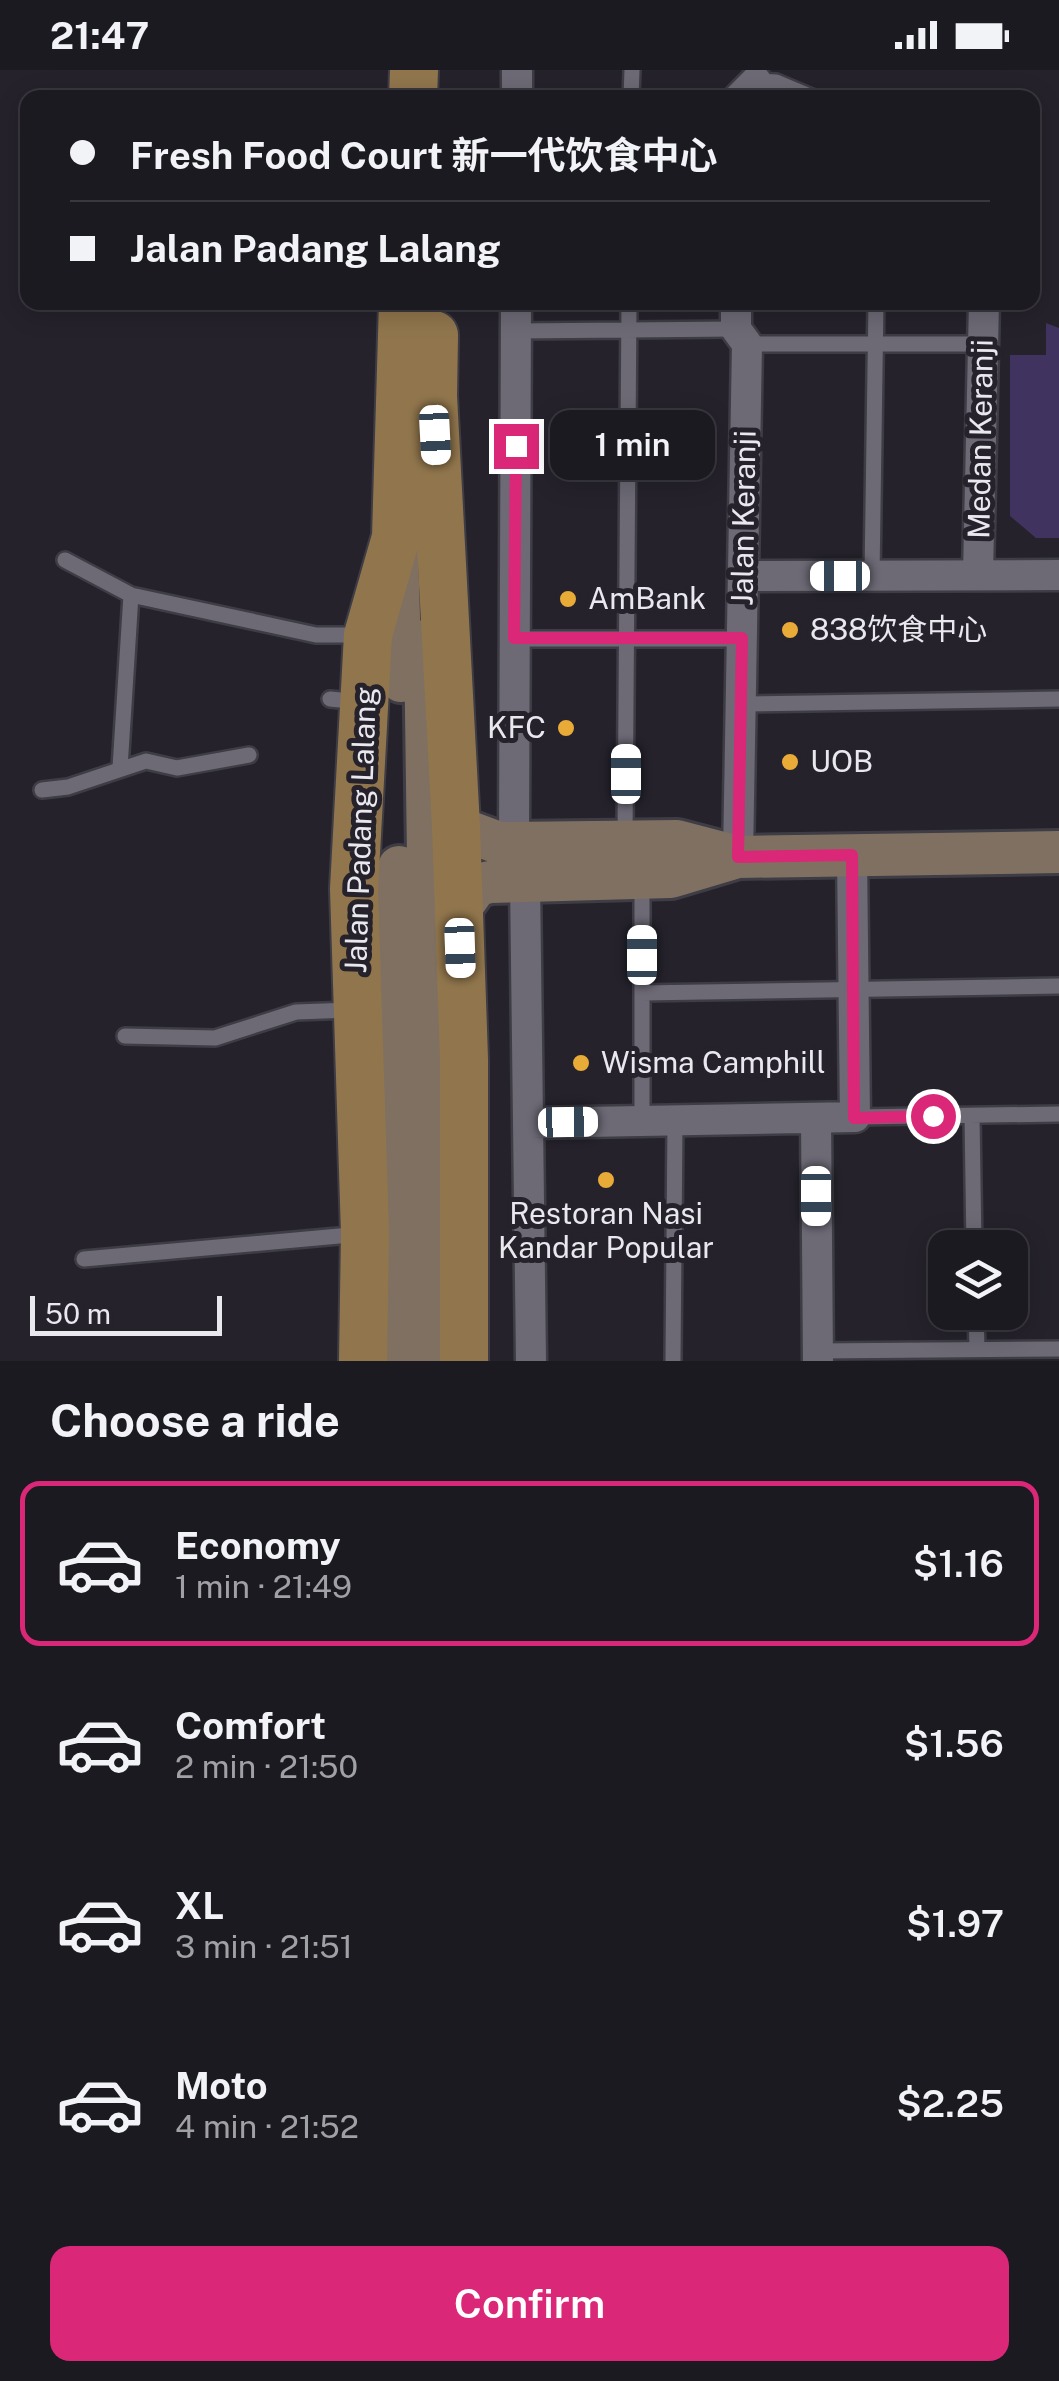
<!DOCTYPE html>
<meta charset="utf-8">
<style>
:root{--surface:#1c1a21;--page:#25232a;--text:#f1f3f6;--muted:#a0a1a5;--line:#3a383f;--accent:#db2777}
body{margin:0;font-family:"Public Sans","Noto Sans SC",sans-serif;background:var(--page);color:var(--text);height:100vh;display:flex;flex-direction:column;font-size:38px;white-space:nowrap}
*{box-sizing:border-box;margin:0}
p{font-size:32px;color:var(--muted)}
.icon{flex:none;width:55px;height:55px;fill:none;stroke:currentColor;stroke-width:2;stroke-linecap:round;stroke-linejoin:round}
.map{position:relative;height:1291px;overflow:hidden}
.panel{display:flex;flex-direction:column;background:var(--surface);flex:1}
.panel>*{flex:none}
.hud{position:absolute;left:20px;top:20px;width:1020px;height:220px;border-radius:20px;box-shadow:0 5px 25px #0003,0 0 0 2px var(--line);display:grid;align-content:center;height:220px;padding:0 50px;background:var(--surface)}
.tools{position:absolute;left:928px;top:1160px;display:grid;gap:20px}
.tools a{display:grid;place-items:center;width:100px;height:100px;border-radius:20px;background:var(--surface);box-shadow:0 5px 25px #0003,0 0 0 2px var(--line);font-size:50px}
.scale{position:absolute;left:30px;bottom:25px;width:192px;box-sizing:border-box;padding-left:10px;border:5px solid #eae8ef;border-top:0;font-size:28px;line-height:35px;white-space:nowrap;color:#eae8ef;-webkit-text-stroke:8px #25222c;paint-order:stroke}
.end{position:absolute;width:45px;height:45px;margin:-22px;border:12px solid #db2777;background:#fff;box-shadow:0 0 0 5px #fff}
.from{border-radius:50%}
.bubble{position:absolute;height:70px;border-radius:20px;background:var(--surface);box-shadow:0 5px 25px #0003,0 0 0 2px var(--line);font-size:32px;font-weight:600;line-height:70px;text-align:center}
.car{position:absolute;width:30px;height:60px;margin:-30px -15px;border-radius:12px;box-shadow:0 0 8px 2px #0007;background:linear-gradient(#fff 24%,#345 0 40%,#fff 0 76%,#345 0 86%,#fff 0)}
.hud b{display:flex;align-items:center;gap:35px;height:95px;font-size:38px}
.hud b+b{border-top:2px solid var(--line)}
.hud i{width:25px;height:25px;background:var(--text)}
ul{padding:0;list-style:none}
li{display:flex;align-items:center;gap:30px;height:165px;margin:0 20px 15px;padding:0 30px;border:5px solid transparent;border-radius:20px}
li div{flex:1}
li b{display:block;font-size:38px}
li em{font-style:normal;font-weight:600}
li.on{border-color:var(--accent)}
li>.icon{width:90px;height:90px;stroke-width:1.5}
h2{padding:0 50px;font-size:45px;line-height:120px}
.action{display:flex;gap:20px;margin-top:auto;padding:20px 50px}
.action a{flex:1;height:115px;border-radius:20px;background:var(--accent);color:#fff;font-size:40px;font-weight:600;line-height:115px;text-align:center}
.status{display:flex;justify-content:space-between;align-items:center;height:70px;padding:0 50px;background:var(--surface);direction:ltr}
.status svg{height:28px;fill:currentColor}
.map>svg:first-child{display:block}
</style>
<div class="status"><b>21:47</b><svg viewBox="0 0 49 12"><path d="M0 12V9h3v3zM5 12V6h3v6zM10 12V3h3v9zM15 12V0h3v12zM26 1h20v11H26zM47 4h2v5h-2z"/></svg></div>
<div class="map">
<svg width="1059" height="1291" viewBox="0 0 1059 1291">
<rect width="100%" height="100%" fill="#25222c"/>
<path fill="#413360" d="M1046,253L1059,258V468H1036L1010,446V285H1046Z"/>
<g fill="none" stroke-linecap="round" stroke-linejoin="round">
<defs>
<path id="lane" d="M756,11L776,12L814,28
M631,28L632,0
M516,261L736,259
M747,274H983
M65,490L131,525L316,565H364
M872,506L876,232
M515,569H742
M330,629L361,632
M741,634L1059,629
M120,698L131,525
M42,720L68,717L146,691L177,698L249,685
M625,768L629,232
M642,923L1059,916
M125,966L215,968L296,942L351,940
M972,1046L974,1178
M855,1047L1059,1044
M642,1051V810
M84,1189L361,1164
M976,1242L977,1279
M818,1281L1059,1279
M673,1291L675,1050"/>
<path id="street" d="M517,28V0
M739,28L756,11
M736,232V259L747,274L738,787
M978,505L984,232
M743,506L1059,505
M514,774L516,232
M525,811L531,1291
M816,1048L818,1291
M531,1053L855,1047L852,785"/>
<path id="secondary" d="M397,482L401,611
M425,571L435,1291
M456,757L499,773L677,771L738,787
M459,840L477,815L490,812L671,807L738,787L1059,782
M398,1291L399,797"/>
<path id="primary" d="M413,28L414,0
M434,265L433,326L456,757L464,989V1291
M363,1291L365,1163L354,819L368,565L396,467L403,232"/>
</defs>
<use href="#lane" stroke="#3e3c44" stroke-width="20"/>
<use href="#street" stroke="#3e3c44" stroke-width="35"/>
<use href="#secondary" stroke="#3e3c44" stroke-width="48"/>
<use href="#primary" stroke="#3e3c44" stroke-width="52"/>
<use href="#lane" stroke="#6d6a76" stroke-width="15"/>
<use href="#street" stroke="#6d6a76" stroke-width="30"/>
<use href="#secondary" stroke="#7f7061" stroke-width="42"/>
<use href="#primary" stroke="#91764d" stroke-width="48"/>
</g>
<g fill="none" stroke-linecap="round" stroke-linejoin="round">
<path stroke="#db2777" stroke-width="12" d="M516,376L514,568H742L738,787L852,785L854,1048L933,1046"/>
</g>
<g fill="#e9ab38" stroke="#25222c" stroke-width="4">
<circle cx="568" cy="529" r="10"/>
<circle cx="790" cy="560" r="10"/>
<circle cx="566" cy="658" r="10"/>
<circle cx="790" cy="692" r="10"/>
<circle cx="581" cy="993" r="10"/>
<circle cx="606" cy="1110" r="10"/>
</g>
<g text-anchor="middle" stroke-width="10" stroke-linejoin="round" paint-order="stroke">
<g font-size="30" fill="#eae8ef" stroke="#25222c">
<text transform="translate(981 369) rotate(-89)" y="10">Medan Keranji</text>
<text transform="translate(744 448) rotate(-89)" y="10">Jalan Keranji</text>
<text transform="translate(361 760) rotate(-88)" y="10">Jalan Padang Lalang</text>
</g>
<g font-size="30" fill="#eae8ef" stroke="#25222c" text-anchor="start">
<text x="588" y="539">AmBank</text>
<text x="810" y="570">838饮食中心</text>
<text x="546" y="668" text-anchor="end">KFC</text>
<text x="810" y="702">UOB</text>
<text x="601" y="1003">Wisma Camphill</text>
<text x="606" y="1154" text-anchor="middle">Restoran Nasi<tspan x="606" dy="34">Kandar Popular</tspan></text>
</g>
</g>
</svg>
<div class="tools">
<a><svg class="icon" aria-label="layers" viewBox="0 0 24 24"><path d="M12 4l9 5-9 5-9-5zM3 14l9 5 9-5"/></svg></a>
</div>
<div class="scale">50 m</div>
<i class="end from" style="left:933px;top:1046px"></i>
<i class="end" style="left:516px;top:376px"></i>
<div class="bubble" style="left:550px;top:340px;width:165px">1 min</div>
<i class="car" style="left:435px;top:365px;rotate:177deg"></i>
<i class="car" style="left:840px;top:506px;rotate:270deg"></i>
<i class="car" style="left:626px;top:704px;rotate:0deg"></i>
<i class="car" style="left:460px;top:878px;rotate:178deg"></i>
<i class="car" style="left:642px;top:885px;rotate:0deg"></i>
<i class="car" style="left:568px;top:1052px;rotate:89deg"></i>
<i class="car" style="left:816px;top:1126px;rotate:180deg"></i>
<div class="hud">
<b><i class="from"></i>Fresh Food Court 新一代饮食中心</b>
<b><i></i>Jalan Padang Lalang</b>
</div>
</div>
<section class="panel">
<h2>Choose a ride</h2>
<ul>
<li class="on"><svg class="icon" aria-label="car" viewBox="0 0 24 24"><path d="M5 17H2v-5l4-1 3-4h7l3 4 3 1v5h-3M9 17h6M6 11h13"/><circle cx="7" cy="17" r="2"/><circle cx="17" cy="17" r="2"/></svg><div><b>Economy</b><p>1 min · 21:49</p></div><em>$1.16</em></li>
<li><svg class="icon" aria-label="car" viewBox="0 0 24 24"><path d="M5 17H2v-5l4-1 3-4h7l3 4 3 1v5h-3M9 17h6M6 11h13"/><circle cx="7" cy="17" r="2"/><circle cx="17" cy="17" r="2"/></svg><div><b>Comfort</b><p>2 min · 21:50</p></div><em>$1.56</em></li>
<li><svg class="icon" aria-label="car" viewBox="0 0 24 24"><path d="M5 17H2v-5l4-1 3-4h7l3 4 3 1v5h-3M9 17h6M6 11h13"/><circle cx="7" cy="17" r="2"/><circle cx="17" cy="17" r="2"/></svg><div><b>XL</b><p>3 min · 21:51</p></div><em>$1.97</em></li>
<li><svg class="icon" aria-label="car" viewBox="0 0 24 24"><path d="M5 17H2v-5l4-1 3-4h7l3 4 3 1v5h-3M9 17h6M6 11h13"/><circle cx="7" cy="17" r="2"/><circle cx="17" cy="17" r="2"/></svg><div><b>Moto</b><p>4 min · 21:52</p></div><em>$2.25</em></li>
</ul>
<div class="action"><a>Confirm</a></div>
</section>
